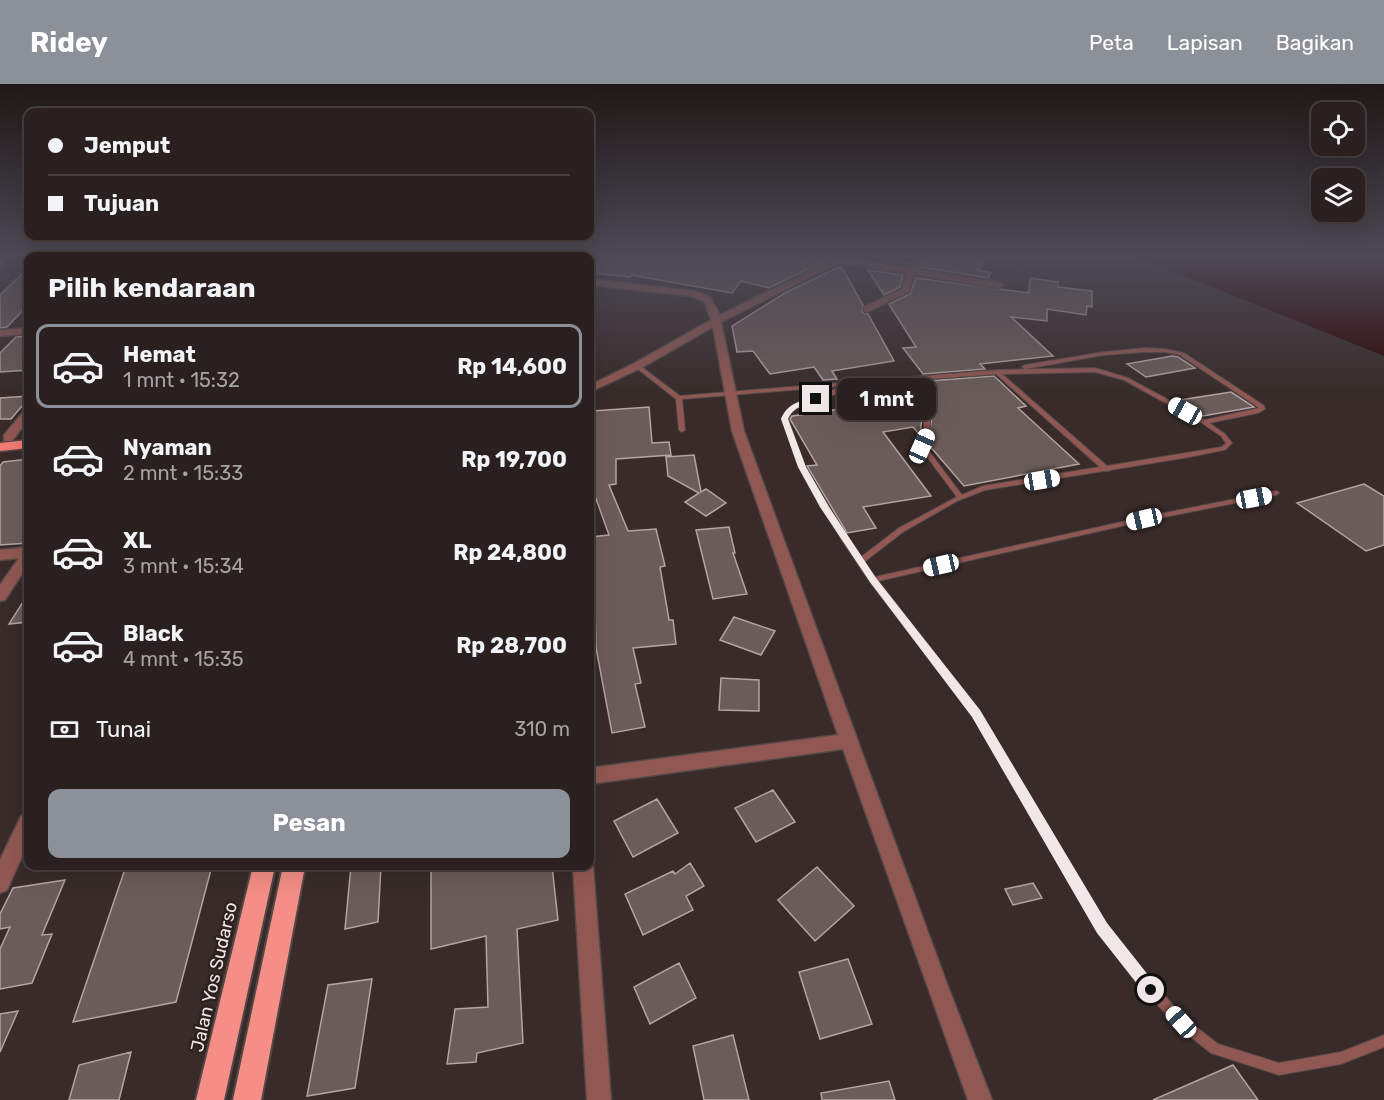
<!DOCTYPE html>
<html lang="id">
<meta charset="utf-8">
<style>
:root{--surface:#2a2020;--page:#362d2d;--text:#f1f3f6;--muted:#a5a3a5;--line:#463e3e;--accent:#8c9099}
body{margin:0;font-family:Rubik,sans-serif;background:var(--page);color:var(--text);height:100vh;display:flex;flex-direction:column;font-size:22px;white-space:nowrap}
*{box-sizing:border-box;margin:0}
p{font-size:20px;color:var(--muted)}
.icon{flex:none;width:33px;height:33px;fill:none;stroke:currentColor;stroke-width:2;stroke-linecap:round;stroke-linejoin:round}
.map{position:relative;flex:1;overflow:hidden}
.details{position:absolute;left:24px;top:168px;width:570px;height:618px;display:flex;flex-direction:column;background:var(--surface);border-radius:12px;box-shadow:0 6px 24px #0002,0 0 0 2px var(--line)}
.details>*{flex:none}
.top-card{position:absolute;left:24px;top:24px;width:570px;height:132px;border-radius:12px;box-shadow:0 6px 24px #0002,0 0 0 2px var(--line);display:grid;align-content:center;height:132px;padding:0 24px;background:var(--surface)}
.fabs{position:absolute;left:1311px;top:18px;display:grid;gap:12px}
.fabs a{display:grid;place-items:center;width:54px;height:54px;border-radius:12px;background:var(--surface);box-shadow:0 6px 24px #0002,0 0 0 2px var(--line);font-size:30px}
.end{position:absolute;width:27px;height:27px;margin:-14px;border:8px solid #f0e7e6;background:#111;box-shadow:0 0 0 3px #111}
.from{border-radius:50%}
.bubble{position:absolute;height:42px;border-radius:12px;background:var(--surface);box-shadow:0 6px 24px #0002,0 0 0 2px var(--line);font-size:20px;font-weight:700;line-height:42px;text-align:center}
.car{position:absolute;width:18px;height:36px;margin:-18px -9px;border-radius:8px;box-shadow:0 0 4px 2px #0007;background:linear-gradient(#fff 24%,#345 0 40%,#fff 0 76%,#345 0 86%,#fff 0)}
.top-card b{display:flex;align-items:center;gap:21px;height:57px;font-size:22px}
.top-card b+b{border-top:2px solid var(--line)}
.top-card i{width:15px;height:15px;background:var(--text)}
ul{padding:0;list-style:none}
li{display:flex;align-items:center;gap:18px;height:84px;margin:0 12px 9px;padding:0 12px;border:3px solid transparent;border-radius:12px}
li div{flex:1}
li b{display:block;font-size:22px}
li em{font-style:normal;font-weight:700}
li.selected{border-color:var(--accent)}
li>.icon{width:54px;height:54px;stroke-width:1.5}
h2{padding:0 24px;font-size:27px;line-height:72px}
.pay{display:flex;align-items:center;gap:15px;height:66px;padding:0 24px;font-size:22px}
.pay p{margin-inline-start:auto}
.action{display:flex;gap:12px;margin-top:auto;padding:12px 24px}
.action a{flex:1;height:69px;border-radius:12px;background:var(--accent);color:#fff;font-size:24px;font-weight:700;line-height:69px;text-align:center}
header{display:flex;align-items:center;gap:36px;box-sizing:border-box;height:84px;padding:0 30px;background:var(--accent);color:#fff}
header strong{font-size:28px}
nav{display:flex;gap:33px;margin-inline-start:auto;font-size:21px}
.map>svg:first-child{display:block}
</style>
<header>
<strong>Ridey</strong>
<nav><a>Peta</a><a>Lapisan</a><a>Bagikan</a></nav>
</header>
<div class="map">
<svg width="1384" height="1016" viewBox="0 0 1384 1016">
<rect width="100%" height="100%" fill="#382b2a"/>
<path fill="#2d0505" d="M1132,171H1384V272Z"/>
<path fill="#6a5c5a" stroke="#b3a3a1" stroke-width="1.5" d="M604,171H778L808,185L769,204L741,197L732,209L631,191L630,193L590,189Z
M797,171H835V172L820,179Z
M931,171H961L985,176L977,186L991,189L988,194L920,183Z
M841,182L863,221L862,228L868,230L894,277L832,287L837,295L823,296L814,283L770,290L753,267L737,268L732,242L785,209Z
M28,184V221L7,243L0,244V211Z
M868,186L903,191L900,203L884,211Z
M916,194L1022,208L1029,209L1030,194L1058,198V203L1092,207V223L1087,222L1086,231L1047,225V237L1011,233L1053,272L980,280L985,285L923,290L903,264L916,263L889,220L910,210Z
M28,252V286L0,288V269L16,253Z
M1172,272L1178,273L1195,284L1146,293L1127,280Z
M994,292L1026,322L1018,324L1079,380L964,402L928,360L932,332L918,310L937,307L929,297Z
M1231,308L1254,323L1203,332L1180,316Z
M28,312V315L11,335H0V314Z
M910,315L922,333L920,351L913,343L883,348L931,412L863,423L876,444L847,449L807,382L817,381L790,335L792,332Z
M649,323L652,359L669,358L671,371L616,375V400L609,401L628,447L656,445L665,482L660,483L669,536H673L676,560L633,564L641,599L635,600L645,643L612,649L596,564L595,523H590V453L609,451L590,398V381H593L592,327Z
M694,371L701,408L706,405L726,419L706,432L685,418L699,409L668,392L666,373Z
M28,375V459L0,461V382L3,378Z
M1364,400L1384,412V461L1366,467L1297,419Z
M729,443L735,469H733L747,510L713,515L696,446Z
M28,510V538L9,540Z
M734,533L775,547L761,571L720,556Z
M721,594L759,596V627L719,626Z
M773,706L795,738L756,758L735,724Z
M657,715L678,749L633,773L614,737Z
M690,779L704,802L686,812L693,826L643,851L625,810L673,787L675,790Z
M126,782H212L176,918L73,938Z
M351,782H381L378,838L345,845Z
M431,782H552L558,836L517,845L523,959L477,969L476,978L447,980L455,925L488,923L486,852L431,865Z
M817,783L854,822L815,857L778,816Z
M65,796L42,851L52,850L32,899L0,905V865L10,843L0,845V830L13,804Z
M1033,799L1042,814L1013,821L1005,805Z
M848,875L872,940L820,955L799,888Z
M679,879L696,914L650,940L634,903Z
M372,895L355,1004L307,1012L328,901Z
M18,927L0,968V930Z
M733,951L749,1016H704L693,962Z
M131,968L119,1016H69L79,981Z
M1233,981L1258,1016H1153Z
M889,997L895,1016H822L821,1009Z"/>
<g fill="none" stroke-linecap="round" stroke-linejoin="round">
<defs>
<path id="service" d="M874,171H880L916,181L925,171H929L914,186L912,185L914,183Z
M1145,264L1165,265L1184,269L1263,321L1265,325L1258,329L1209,339L1225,350L1232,359L1226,365L1224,366L1189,373L1110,386L1109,387H1104L985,406L957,417L903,448L864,478L875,493L1144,433L1276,407L1278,408L1279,409L1276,411L1144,437L878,497L979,626L1106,840L1141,886L1185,934L1218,960L1279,979L1341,968L1384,951V963L1341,980L1279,991L1211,969L1177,942L1133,894L1098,848L973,632L870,498L842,456L799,383L782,335C793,311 821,315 840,302L682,315L685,346L682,348L679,346L676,315L634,282L639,281L680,312L997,286L1095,284L1128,294L1205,336L1259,324L1258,323L1180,271L1165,268H1145L1104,271L1025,285L1022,283L1025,281L1104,268ZM1095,288L1124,296L1202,339L1221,352L1226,359L1222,363L1107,382L1002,290ZM996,290L1100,383L983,402L962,411L925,362C938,327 925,321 902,297ZM896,298C920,322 932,326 919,362L957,413L899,444L861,473L847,453L805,383L788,335L791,329L796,324L804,320L833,311L841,307L848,302Z"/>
<path id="minor" d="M3,171H11L0,181V173Z
M780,171H791L820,181L838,173L998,198L1003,201L998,204L914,191L909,208L867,228L864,227V223L902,205L906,189L839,179L721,238L744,347L947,900L992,1016H968L843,665L590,700V684L838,651L732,347L713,243L641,284L590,308V301L633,280L711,236L704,217L690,212L590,201V195L695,207L710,213L720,231L813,185Z
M28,244V250L0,252V246Z
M28,326V336L12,357H4V351L24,327Z
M28,463V481L5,516L0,517V501L19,474L0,476V466Z
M28,729V759L7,806L0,809V776L21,732Z
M590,775L593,782L611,1016H587L573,782H590Z"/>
<path id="primary" d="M28,356V364L0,367V359Z"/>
<path id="trunk" d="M389,171H397L398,172H389Z
M403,171H411L412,172H403Z
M253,782H275L224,1016H196Z
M283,782H305L261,1016H233Z"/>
</defs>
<use href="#service" stroke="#554948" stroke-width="2"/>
<use href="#minor" stroke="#554948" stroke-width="3"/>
<use href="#primary" stroke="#554948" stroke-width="3"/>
<use href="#trunk" stroke="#554948" stroke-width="4"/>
<use href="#service" fill="#915853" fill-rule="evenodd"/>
<use href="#minor" fill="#915853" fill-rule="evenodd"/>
<use href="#primary" fill="#f17c73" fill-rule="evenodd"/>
<use href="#trunk" fill="#f48e86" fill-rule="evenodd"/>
</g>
<linearGradient id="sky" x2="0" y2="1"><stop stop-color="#1f1817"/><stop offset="0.55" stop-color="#4d4a55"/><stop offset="1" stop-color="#4d4a55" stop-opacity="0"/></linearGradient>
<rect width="1384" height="313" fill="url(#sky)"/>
<path fill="#f0e7e6" d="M813,313L819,315C807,322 794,321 788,335L806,383L829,423L876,494L980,626L1107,839L1156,901L1159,906L1156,911L1151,913L1146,911L1097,849L972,633L870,498L820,423L798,383L781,335C787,320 798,318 813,313Z"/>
<g text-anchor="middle" stroke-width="5" stroke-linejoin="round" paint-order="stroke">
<g font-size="18" fill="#f0e7e6" stroke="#2e2220">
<text transform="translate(214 893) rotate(-77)" y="6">Jalan Yos Sudarso</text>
</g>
</g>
</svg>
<div class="fabs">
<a><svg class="icon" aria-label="locate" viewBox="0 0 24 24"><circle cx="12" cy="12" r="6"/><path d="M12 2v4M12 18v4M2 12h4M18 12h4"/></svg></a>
<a><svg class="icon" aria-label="layers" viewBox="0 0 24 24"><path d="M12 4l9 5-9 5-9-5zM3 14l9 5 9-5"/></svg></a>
</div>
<i class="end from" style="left:1151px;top:906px"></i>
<i class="end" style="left:816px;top:315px"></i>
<div class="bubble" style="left:837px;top:294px;width:99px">1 mnt</div>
<i class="car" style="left:1185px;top:327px;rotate:299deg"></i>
<i class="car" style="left:922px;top:362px;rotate:24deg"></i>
<i class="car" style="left:1042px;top:396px;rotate:81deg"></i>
<i class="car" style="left:1254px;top:414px;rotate:79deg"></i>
<i class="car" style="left:1144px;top:435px;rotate:257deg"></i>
<i class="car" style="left:941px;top:481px;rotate:257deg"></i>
<i class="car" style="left:1181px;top:938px;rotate:318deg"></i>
<div class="top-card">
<b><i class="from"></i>Jemput</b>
<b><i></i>Tujuan</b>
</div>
<section class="details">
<h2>Pilih kendaraan</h2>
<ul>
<li class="selected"><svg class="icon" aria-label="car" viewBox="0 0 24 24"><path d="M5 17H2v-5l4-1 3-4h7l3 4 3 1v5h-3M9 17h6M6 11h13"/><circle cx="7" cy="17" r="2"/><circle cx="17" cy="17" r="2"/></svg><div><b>Hemat</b><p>1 mnt · 15:32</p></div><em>Rp 14,600</em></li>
<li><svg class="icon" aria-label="car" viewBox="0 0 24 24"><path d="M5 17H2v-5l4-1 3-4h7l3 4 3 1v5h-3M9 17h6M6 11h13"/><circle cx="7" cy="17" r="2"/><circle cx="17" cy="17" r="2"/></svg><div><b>Nyaman</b><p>2 mnt · 15:33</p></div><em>Rp 19,700</em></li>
<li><svg class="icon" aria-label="car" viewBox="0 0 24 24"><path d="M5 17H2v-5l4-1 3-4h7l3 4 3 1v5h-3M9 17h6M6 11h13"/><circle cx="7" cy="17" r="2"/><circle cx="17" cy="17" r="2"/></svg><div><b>XL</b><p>3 mnt · 15:34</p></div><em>Rp 24,800</em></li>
<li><svg class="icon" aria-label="car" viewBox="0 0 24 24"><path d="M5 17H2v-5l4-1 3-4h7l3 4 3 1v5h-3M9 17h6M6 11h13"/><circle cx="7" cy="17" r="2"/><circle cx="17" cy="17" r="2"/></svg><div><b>Black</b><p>4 mnt · 15:35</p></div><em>Rp 28,700</em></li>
</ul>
<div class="pay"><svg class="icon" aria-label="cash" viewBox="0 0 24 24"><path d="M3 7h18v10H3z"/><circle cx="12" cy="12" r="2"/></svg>Tunai<p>310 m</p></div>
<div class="action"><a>Pesan</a></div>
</section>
</div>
